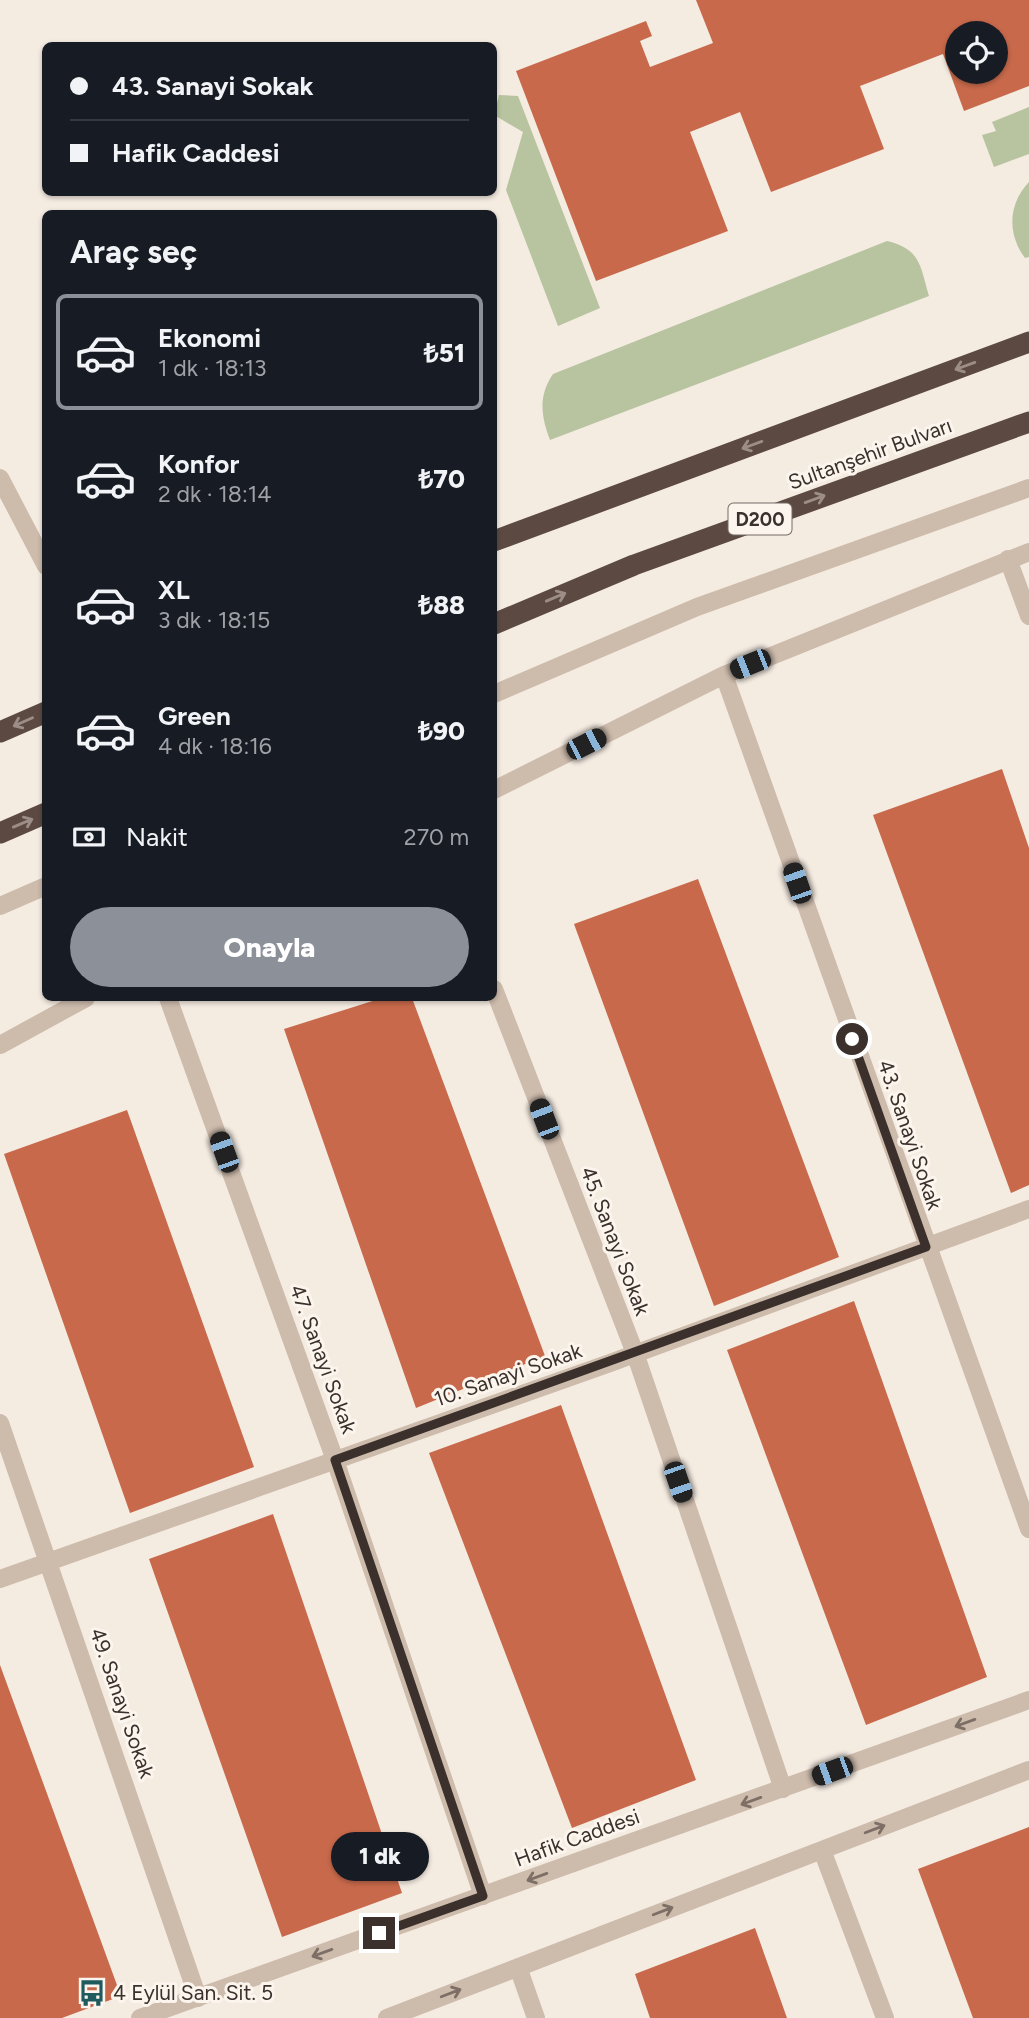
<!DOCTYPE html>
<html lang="tr">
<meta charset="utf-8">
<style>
:root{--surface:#171b24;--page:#20242c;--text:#f1f3f6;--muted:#9ea1a6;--line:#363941;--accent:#8c9099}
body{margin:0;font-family:Figtree,sans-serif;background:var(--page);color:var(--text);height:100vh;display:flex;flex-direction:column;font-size:26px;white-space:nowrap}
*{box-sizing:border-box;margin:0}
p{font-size:23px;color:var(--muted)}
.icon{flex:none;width:38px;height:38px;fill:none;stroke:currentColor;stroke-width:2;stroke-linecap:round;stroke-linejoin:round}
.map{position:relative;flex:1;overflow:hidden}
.sheet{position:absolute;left:42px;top:210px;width:455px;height:791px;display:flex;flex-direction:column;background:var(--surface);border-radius:10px;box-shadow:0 2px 5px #0004}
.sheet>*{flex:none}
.top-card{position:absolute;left:42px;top:42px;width:455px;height:154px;border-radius:10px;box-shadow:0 2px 5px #0004;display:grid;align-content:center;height:154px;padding:0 28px;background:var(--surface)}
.tools{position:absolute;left:945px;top:21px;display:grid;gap:14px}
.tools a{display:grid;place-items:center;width:63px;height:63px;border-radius:50%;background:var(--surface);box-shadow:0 2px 5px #0004;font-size:35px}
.end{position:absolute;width:32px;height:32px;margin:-16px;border:9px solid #3b302b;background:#fff;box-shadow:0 0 0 4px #fff}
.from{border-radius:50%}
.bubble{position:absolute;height:49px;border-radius:24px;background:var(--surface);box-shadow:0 2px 5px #0004;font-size:23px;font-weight:800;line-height:49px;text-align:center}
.car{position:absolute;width:21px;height:42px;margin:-21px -10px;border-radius:9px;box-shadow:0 0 5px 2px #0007;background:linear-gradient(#222 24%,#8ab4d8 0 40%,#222 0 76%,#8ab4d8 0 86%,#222 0)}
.top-card b{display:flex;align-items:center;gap:24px;height:66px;font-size:26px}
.top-card b+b{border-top:2px solid var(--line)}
.top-card i{width:18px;height:18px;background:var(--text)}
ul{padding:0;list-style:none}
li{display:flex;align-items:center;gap:21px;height:116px;margin:0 14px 10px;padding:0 14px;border:4px solid transparent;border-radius:10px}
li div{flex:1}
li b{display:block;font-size:26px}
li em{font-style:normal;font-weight:800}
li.selected{border-color:var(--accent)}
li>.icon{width:63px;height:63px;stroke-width:1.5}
h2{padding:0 28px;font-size:32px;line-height:84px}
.pay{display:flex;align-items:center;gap:18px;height:77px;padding:0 28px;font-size:26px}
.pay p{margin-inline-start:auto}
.primary-button{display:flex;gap:14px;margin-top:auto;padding:14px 28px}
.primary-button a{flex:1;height:80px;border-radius:42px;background:var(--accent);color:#fff;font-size:28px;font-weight:800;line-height:80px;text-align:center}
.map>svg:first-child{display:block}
</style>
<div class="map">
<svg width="1029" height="2018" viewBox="0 0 1029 2018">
<rect width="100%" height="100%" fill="#f4ebe1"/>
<path fill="#b8c4a0" d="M499,95L518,96L600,308L558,326L506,190L523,132L494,115Z
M1029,107V154L994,167L982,135L996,131L992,122Z
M1029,182V257L1025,258C1007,234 1008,204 1029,182Z
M887,241C921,249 920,266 929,296L550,440C541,416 538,396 553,374Z"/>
<path fill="#c8694b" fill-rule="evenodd" d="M696,0H1029V86L964,111L943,54L860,86L884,149L771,192L740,112L690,132L728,231L596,281L516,71L646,21L652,36L640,41L650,67L713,43ZM957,33H996V72H957Z
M1002,769L1029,848V1185L1011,1193L873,815Z
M698,879L839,1257L714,1306L574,924Z
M382,998H412L545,1356L416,1408L284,1029Z
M127,1110L254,1467L130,1513L4,1154Z
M854,1301L987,1677L866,1725L727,1350Z
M561,1405L696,1780L572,1828L429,1453Z
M273,1514L402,1893L282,1937L149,1559Z
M0,1665L121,1996L62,2018H0Z
M1029,1827V2018H973L918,1869Z
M755,1928L787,2018H650L635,1974Z"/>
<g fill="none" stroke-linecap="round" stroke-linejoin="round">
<path stroke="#cdbbac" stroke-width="18" d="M0,478L46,566"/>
<path stroke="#cdbbac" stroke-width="18" d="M1008,559L1029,616
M724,675L1029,1529
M494,694L697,607L1029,488
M494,790L724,675L1029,552
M0,906L46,886
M494,989L635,1353L783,1789
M168,998L335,1460L483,1896
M0,1045L86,998
M0,1423L198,1998
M0,1579L610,1363L1029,1209
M822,1850L885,2018
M518,1967L536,2018
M140,2018L1029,1700
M387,2018L1029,1770"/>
<path stroke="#5c4a42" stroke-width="21" d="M494,541L1029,342
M494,624L634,565L1029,422
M0,732L46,712
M0,833L46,813"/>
</g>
<defs><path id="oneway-shaft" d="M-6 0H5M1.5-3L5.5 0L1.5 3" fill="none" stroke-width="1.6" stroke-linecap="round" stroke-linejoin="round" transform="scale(1.75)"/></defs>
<g stroke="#9c8e87">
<use href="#oneway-shaft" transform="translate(965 366) rotate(160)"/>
<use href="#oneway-shaft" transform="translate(752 445) rotate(160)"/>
<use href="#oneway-shaft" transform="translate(815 499) rotate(-20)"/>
<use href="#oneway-shaft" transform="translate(556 597) rotate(-23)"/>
<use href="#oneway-shaft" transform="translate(23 722) rotate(156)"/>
<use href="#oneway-shaft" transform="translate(23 823) rotate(-23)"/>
</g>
<g stroke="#7d6f65">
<use href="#oneway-shaft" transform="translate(965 1723) rotate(160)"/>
<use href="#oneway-shaft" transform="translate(751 1801) rotate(160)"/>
<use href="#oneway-shaft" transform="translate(875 1829) rotate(-21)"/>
<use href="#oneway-shaft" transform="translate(537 1877) rotate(160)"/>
<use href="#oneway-shaft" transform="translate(663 1911) rotate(-21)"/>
<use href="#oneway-shaft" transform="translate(322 1953) rotate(160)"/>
<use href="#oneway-shaft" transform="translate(451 1993) rotate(-21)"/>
</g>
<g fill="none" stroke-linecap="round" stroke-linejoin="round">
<path stroke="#3b302b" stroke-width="9" d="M379,1933L483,1896L335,1460L926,1247L852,1039"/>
</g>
<defs>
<symbol id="bus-bare" viewBox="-9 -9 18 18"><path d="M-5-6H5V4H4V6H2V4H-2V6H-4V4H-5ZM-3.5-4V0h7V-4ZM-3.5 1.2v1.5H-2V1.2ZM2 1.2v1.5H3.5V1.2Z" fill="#1f5a5e" stroke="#fbf5ee" stroke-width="2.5" paint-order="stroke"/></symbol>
</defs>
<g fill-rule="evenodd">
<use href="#bus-bare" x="73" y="1974" width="38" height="38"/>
</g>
<g text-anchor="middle" stroke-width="6" stroke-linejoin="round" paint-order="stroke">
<rect fill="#fbf5ee" stroke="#756b66" stroke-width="2" x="728.5" y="503.5" width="63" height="31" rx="5"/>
<g font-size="19" font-weight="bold" fill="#3b302b">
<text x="760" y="526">D200</text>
</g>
<g font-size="21" fill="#3b302b" stroke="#fbf5ee">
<text transform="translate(870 454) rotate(-20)" y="7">Sultanşehir Bulvarı</text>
<text transform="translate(910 1135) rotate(71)" y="7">43. Sanayi Sokak</text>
<text transform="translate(615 1241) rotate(69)" y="7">45. Sanayi Sokak</text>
<text transform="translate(323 1359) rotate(70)" y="7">47. Sanayi Sokak</text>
<text transform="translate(508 1375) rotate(-19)" y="7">10. Sanayi Sokak</text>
<text transform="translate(122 1703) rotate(71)" y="7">49. Sanayi Sokak</text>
<text transform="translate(577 1838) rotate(-20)" y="7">Hafik Caddesi</text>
</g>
<g font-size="21" fill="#3b302b" stroke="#fbf5ee" text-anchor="start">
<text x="113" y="2000">4 Eylül San. Sit. 5</text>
</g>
</g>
</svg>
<div class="tools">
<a><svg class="icon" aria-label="locate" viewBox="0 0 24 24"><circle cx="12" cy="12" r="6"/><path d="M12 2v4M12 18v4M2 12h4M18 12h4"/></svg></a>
</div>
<i class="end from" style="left:852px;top:1039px"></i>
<i class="end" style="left:379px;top:1933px"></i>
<div class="bubble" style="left:331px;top:1832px;width:98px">1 dk</div>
<i class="car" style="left:750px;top:664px;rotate:248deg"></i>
<i class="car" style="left:586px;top:744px;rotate:63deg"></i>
<i class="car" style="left:797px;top:883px;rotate:341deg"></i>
<i class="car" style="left:544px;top:1119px;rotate:339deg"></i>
<i class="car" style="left:224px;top:1152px;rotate:340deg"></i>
<i class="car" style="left:678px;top:1482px;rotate:161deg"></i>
<i class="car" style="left:832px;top:1771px;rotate:250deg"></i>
<div class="top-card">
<b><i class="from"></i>43. Sanayi Sokak</b>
<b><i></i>Hafik Caddesi</b>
</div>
<section class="sheet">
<h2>Araç seç</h2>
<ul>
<li class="selected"><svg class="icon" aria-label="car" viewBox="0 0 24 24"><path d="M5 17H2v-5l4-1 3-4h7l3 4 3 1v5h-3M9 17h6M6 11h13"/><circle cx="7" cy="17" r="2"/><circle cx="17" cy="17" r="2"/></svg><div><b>Ekonomi</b><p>1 dk · 18:13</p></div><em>₺51</em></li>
<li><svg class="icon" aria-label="car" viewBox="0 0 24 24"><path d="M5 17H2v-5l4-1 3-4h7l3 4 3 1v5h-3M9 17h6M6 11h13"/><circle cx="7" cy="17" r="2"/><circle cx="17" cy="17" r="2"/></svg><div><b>Konfor</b><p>2 dk · 18:14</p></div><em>₺70</em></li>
<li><svg class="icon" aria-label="car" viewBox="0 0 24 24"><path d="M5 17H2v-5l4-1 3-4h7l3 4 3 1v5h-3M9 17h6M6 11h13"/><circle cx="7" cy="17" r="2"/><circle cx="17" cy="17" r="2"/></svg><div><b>XL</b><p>3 dk · 18:15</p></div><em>₺88</em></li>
<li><svg class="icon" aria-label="car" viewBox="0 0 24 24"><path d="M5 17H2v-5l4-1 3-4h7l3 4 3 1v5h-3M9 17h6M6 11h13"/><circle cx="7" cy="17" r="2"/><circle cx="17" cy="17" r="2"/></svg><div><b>Green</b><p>4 dk · 18:16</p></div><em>₺90</em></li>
</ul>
<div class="pay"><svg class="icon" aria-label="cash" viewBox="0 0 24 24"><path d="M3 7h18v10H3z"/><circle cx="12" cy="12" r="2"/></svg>Nakit<p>270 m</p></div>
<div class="primary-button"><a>Onayla</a></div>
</section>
</div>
